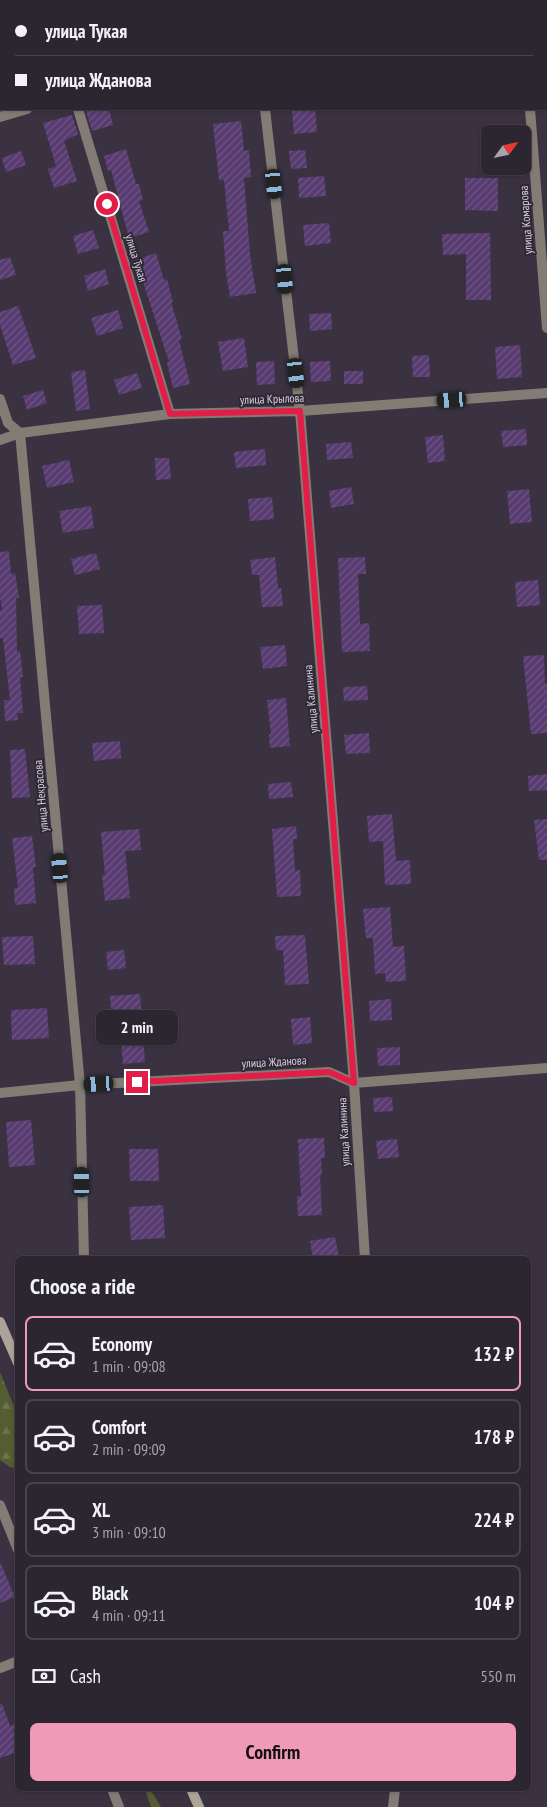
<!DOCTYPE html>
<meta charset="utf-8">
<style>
:root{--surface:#2c2631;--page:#38323d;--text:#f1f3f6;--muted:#a6a5ab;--line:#48434d;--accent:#f09ab7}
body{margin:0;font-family:"PT Sans Narrow",sans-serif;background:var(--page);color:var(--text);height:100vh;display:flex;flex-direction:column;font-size:19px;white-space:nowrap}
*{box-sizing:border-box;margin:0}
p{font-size:16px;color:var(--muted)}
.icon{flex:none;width:28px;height:28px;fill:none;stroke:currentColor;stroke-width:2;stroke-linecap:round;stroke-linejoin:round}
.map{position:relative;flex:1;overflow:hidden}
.panel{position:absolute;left:15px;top:1256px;width:516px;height:535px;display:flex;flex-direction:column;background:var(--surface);border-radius:8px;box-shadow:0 1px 4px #0004,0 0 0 1px var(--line)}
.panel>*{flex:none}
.banner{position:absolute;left:0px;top:0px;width:548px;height:110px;box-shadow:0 1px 4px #0004,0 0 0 1px var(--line);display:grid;align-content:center;height:110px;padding:0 15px;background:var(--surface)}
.needle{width:32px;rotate:57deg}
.tools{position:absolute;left:481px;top:125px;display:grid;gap:10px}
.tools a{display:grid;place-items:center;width:50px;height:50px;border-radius:8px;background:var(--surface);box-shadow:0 1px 4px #0004,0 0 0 1px var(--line);font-size:25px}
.end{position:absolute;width:22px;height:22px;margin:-11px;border:6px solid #e11d48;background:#fff;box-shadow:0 0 0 2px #fff}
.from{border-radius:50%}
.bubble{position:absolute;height:35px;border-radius:8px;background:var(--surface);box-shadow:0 1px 4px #0004,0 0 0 1px var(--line);font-size:16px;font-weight:700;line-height:35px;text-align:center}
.car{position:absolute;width:15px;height:30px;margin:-15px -8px;border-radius:6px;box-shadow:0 0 4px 1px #0007;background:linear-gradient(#222 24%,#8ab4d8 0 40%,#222 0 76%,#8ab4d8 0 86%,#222 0)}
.banner b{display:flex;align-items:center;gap:18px;height:48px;font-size:19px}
.banner b+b{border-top:1px solid var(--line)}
.banner i{width:12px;height:12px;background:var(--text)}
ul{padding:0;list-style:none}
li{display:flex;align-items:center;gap:15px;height:75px;margin:0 10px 8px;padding:0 5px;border:2px solid var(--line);border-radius:8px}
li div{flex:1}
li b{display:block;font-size:19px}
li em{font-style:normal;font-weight:700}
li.active{border-color:var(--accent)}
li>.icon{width:45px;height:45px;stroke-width:1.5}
h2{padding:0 15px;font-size:22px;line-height:60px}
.pay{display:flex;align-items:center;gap:12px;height:55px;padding:0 15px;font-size:19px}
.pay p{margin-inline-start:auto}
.cta{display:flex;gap:10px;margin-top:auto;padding:10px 15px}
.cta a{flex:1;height:58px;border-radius:8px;background:var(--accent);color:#111;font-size:20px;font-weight:700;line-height:58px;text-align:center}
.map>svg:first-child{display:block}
</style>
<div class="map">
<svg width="547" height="1807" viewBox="0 0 547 1807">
<defs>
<pattern id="forest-firs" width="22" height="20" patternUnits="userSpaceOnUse" patternTransform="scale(1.25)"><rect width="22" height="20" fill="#545d31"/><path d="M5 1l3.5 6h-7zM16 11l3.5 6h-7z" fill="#6c734e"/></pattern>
<pattern id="building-hatch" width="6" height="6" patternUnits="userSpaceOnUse" patternTransform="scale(1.25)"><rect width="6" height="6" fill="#583b71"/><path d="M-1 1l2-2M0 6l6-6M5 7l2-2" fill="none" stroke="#6f5685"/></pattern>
</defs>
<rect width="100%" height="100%" fill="#3a3241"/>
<path fill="url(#forest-firs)" d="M0,1372L17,1414V1468L10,1467L0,1460Z
M145,1789H150L161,1807H151Z"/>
<path fill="url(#building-hatch)" d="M93,109H109L113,125L92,131L86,111Z
M315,109L317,132L294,134L292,111Z
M72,115L78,134L64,141L77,181L54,188L48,169L56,166L43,123Z
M241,121L244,151L249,150L251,177L244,178L250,255L256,293L230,297L226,273L223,231H229L224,180H219L213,124Z
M126,149L136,184H139L143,200L139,201L149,232L129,238L111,170L108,171L104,156Z
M305,150L307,168L291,169L289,151Z
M21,151L26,165L6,172L2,158Z
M324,176L326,196L299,198L298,178Z
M465,178H498V211L465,210Z
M329,223L331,243L305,246L303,225Z
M93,230L99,248L78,254L73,236Z
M490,233L491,300H466V254L443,255L442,234Z
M156,253L164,280L167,279L173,302H171L182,339L179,340L190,384L173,388L167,363L169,362L136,260Z
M10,257L16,275L0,280V260Z
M105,269L109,284L88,291L84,276Z
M18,306L36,358L13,365L0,325V312Z
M118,310L123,328L97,336L91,318Z
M331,313L332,329L310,331L309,314Z
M244,338L248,367L223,371L218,342Z
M520,345L522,377L497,379L495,347Z
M429,355L430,377H413L412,356Z
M274,361L275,384L257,385L256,362Z
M330,361L331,381L311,382L310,362Z
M85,370L90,409L76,411L71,372Z
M344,371H363V384H344Z
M137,373L142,388L119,395L114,380Z
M43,390L47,403L27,410L23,396Z
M526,429L527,445L503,447L501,431Z
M443,435L445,461L428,463L425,437Z
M351,442L353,458L327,460L326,444Z
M265,449L266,465L236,468L234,452Z
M155,458H169L171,479L156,480Z
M69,460L74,482L47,488L42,466Z
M351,487L354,504L331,508L329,491Z
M529,489L532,522L510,524L507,491Z
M272,497L274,519L250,521L248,499Z
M91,506L94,528L63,533L59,511Z
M9,551L11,574L15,573L19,598H16L17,652L20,651L23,677H20L23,713H17L18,720L5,721L4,700H10L3,638H0V610H2L0,596V552Z
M96,553L100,569L75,575L71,559Z
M275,557L278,588H281L283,606L262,607L259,575H252L250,560Z
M365,557L366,574H358L360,624L369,623L370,651L342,652L338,558Z
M538,580L540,605L517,607L515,582Z
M102,605L104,633L79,634L77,606Z
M285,645L287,666L263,669L260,647Z
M544,655L545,684H547V733L531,734L523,656Z
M367,686L368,700L344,701L343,687Z
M286,698L290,746L270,748L269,735L271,734L267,700Z
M369,733L370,753L346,754L344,735Z
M120,741L121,758L94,761L92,743Z
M25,749L30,797L12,798L10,750Z
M547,774V790L529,791L528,776Z
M291,782L293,797L269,799L268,784Z
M392,814L396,861L410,860L411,884L385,885L383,841L369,842L367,816Z
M547,819V860H539L534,820Z
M296,826L297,839H293L295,871L300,870L301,896L277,897L272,829Z
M139,829L141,850L125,851L130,898L105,901L102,875H105L101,832Z
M32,836L36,867H33L36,903L15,905L14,888H18L12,838Z
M390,907L393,947L404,946L406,981L386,982L385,973L375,974L373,938H366L363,909Z
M305,935L309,984L285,985L283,950H276L275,936Z
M33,936L35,964L4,965L2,937Z
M124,950L126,968L108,970L106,952Z
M140,994L145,1062L123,1064L120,1025H112L110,996Z
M391,999L392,1020L370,1021L369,1001Z
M47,1008L49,1038L12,1040L11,1010Z
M310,1017L312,1043L293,1045L291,1019Z
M400,1047V1065L378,1066L377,1048Z
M392,1097L393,1111L374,1112L373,1098Z
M31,1120L35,1165L9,1167L6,1122Z
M324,1138L325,1158H321L322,1175H320L322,1215L298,1216L297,1196H301L298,1139Z
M397,1139L399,1157L378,1159L376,1141Z
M129,1149H158L159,1181H130Z
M163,1205L165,1238L131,1240L129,1207Z
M335,1237L339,1257L313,1259L310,1241Z
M0,1562L15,1597L0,1603Z
M0,1704H2L10,1726L18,1723V1752L0,1758Z"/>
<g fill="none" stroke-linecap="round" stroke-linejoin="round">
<path stroke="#827c75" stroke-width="9" d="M172,0V1
M324,0V1"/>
<path stroke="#827c75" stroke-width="10" d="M521,0V1
M385,1L389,0
M78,109L170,414
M265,109L300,411L354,1083L365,1259
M530,109L547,328
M0,117L27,109
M0,399L8,423L20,433L80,1085L84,1259
M0,440L20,433L170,414L300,411L547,393
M0,1093L80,1085L329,1072L354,1083L547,1068
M0,1505L18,1550
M0,1668L18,1661
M112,1789L119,1807
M393,1807L395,1789"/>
<path stroke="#ada399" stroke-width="10" d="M0,1322L18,1363
M191,1789L199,1807"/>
</g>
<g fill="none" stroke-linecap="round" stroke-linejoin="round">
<path stroke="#e11d48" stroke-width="6" d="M107,204L170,414L300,411L354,1083L329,1072L137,1082"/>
</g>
<g text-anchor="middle" stroke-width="4" stroke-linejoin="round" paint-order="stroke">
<g font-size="12" fill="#d6d1db" stroke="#2f2837">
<text transform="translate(526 220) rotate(-94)" y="4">улица Комарова</text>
<text transform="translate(136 258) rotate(73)" y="4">улица Тукая</text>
<text transform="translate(272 399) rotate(-2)" y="4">улица Крылова</text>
<text transform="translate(311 699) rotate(-95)" y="4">улица Калинина</text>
<text transform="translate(41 796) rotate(-95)" y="4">улица Некрасова</text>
<text transform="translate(274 1062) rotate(-3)" y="4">улица Жданова</text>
<text transform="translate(344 1132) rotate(-93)" y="4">улица Калинина</text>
</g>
</g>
</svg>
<div class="tools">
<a><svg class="needle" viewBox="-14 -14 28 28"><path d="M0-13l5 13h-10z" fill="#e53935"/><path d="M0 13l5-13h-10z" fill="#a6a5ab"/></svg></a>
</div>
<i class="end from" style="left:107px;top:204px"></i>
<i class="end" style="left:137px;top:1082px"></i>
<div class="bubble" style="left:96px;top:1010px;width:82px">2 min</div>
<i class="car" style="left:274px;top:184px;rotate:174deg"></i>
<i class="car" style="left:285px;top:279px;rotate:174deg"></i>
<i class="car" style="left:296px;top:373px;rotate:173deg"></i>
<i class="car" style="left:452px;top:400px;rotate:266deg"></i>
<i class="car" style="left:60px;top:868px;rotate:355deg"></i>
<i class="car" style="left:99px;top:1084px;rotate:267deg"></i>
<i class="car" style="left:82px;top:1182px;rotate:359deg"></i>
<div class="banner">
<b><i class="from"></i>улица Тукая</b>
<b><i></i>улица Жданова</b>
</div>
<section class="panel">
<h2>Choose a ride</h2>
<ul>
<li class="active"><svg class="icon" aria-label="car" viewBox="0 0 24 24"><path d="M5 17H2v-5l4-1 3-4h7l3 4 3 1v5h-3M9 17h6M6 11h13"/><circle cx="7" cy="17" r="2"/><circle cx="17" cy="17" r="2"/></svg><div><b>Economy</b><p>1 min · 09:08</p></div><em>132 ₽</em></li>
<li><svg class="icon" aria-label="car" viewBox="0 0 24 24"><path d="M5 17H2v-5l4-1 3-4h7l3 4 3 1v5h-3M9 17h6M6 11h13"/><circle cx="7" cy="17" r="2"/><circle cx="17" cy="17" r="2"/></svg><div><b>Comfort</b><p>2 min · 09:09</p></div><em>178 ₽</em></li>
<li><svg class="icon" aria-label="car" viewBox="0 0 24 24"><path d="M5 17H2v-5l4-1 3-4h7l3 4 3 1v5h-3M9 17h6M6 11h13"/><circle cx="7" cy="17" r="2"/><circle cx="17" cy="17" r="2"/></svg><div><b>XL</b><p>3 min · 09:10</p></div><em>224 ₽</em></li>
<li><svg class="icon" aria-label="car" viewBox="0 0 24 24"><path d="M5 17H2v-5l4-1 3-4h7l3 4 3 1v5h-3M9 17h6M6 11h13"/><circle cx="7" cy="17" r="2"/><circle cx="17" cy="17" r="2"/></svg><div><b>Black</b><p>4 min · 09:11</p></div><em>104 ₽</em></li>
</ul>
<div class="pay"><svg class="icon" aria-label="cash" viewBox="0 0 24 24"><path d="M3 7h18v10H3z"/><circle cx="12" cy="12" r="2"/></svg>Cash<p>550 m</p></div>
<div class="cta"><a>Confirm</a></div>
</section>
</div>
